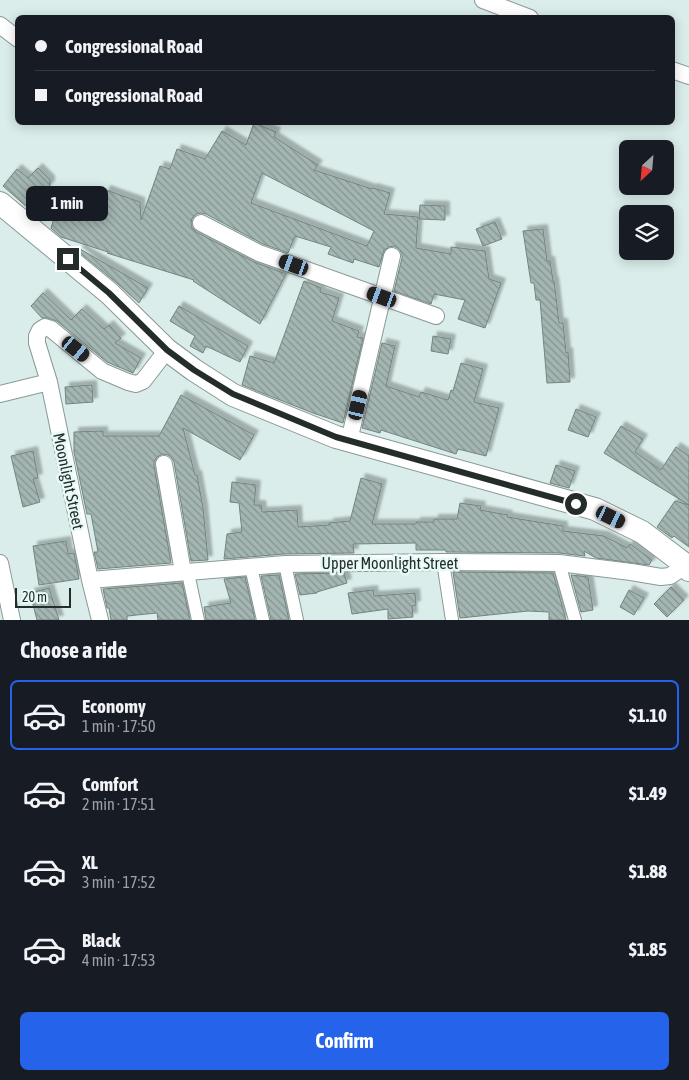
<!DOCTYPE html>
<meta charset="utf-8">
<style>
:root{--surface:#171b24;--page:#242831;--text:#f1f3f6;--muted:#9ea1a6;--line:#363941;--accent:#2563eb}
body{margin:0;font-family:"Asap Condensed",sans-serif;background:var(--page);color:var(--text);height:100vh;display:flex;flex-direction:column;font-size:19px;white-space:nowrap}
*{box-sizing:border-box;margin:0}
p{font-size:16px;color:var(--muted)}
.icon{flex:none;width:28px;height:28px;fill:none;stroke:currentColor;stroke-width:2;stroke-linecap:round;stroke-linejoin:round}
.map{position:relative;height:620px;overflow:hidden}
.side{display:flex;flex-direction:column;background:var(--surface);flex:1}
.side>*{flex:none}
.top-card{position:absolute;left:15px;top:15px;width:660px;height:110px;border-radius:8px;box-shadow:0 2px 12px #0003;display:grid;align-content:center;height:110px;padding:0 20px;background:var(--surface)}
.needle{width:32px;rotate:206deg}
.buttons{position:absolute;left:619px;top:140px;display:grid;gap:10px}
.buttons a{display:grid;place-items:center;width:55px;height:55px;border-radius:8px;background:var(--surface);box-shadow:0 2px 12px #0003;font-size:25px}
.scale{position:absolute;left:15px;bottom:12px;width:56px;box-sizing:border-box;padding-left:5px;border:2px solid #252d2b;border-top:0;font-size:14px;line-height:18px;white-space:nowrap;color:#252d2b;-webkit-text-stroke:4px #e8faf7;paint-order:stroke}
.end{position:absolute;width:22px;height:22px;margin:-11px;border:6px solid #252d2b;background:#fff;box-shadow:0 0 0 2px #fff}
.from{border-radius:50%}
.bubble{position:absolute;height:35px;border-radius:8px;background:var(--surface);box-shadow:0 2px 12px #0003;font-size:16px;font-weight:700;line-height:35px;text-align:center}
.car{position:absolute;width:15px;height:30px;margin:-15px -8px;border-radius:6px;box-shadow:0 0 4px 1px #0007;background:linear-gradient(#222 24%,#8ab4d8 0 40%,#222 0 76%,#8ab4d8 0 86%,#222 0)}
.top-card b{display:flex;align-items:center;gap:18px;height:48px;font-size:19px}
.top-card b+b{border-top:1px solid var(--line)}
.top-card i{width:12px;height:12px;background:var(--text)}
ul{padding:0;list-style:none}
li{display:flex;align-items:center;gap:15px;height:70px;margin:0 10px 8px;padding:0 10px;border:2px solid transparent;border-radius:8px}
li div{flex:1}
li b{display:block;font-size:19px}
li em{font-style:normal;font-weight:700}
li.on{border-color:var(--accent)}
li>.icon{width:45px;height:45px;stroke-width:1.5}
h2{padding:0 20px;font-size:22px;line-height:60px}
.button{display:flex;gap:10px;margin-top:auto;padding:10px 20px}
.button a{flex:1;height:58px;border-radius:8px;background:var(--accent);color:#fff;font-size:20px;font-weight:700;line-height:58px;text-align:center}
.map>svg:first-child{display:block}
</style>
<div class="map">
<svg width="689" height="620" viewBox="0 0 689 620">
<defs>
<pattern id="building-back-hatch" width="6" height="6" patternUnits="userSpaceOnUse" patternTransform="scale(1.25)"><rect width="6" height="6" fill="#a4b6b2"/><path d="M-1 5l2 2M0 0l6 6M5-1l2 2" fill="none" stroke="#859491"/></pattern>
<filter id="shadow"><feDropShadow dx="4.5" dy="-4.5" stdDeviation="1" flood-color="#0004"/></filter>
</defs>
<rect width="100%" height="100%" fill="#daedea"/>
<path fill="url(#building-back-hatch)" stroke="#738481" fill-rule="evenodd" filter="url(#shadow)" d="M254,123L276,132L274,137L318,165L314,170L372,189L373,188L390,193L384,214L418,217L416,248L451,254V247L485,251L489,279L501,283L485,328L458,319L465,300L434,294L431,304L394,291L402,258V254L399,249L394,246L389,247L384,250L379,267L354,259L353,263L328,254L331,247L295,236L288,253L263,244L206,214L201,213L196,214L192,218L191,223L192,228L196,232L254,262L286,274L260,324L193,281L194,280L107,253L108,252L61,237L51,228L58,206L96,218L106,190L140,202L141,220L160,166L170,169L177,149L205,159L222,131L246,145ZM262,173L374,231L367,246L251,203Z
M38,168L50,180V185L28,208L3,186L17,169L28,178Z
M420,205L445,206V220L419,219Z
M495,222L502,239L483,246L476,229Z
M543,229L547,261H550L553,281H554L559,323H563L566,353L568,352L570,382L547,383L540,300H536L534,283H531L523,231Z
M80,249L148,288L139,303L117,283L78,251Z
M304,281L321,288L320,292L339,298L332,321L359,331L357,337L363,338L343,423L313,413L242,385L250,356L274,363Z
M43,293L71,320L82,309L104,329L109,325L121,338L115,343L141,358L133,373L107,362L57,321L48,318H42L31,306Z
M179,306L248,346L240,362L206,346L203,353L190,346L195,336L170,321Z
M433,336L451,339L448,354L431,351Z
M382,343L395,346L386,386L419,397L421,392L448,400L451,390L453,391L461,363L483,369L474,402L499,408L486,456L458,449L456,454L381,430L380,433L362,428Z
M92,385L93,402L66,404L65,387Z
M181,395L254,435L240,460L183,428L195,475H197L203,508L208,560L191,561L174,462L171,457L168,455L163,454L157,457L154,461V466L171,563L98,569L94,552H98L91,514H87L74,452V432L103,431V436H159Z
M576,409L596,417L588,437L568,430Z
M621,426L643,439L635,452L661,470L676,447L689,456V505L604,453Z
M33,451L38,478L33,479L40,502L23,507L11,456Z
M556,465L575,471L569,488L550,483Z
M361,478L382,484L372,524H416V522H434V519H457L460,503L481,506L480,510L508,515L507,517L563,526V531L604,536L627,548L630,544L652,560L649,565L596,558L584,551L585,556L559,553L446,552V550H416V543L353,544L354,553L284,554L224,559L227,534L242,532L239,503L230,502L232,482L256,485L254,505H261L262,512L297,510L298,527L329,525V523L350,521Z
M675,501L689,505V547L674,536L672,538L657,527Z
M66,541L68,554L74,553L79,579L39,585L33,546Z
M453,572L553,573L566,620H549V612L528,611L460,618Z
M344,573L347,583L317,592V593L300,595L295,574Z
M279,575L289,620H271L261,576Z
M571,575L588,577L593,610L581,612Z
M245,577L255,620H206L204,607L231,603L224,579Z
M182,583L190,620H158L157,613L127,616V620H111L109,608H107L103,589Z
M671,587L684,600L667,617L654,604Z
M49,588L59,620H37L30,593Z
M373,590L374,596L415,593L416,605L412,606L413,617L388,619V609L352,614L348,593Z
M629,590L644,598L634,615L620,607Z"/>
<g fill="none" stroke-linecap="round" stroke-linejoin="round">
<defs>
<path id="pedestrian" d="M443,562L452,620
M559,563L575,620
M285,564L297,620
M251,567L263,620
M188,573L198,620"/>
<path id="minor" d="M483,0L530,18
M0,25L18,39
M672,70L689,76
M201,223L259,253L436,316
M0,394L49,382
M349,441L392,256
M164,464L183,572
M0,563L12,620
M90,580L285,564L443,562L559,563L631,572L661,577L670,576L676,572L683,563
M100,620L90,580L49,382L37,343V336L40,330L45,327L51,329L102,371L128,382L136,384L143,381L167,350"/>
<path id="secondary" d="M0,203L109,293L167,350L194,370L233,395L336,437L595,509L642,532L683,563L689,570"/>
</defs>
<use href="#pedestrian" stroke="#889996" stroke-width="14"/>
<use href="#minor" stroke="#889996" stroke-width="18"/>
<use href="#secondary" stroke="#889996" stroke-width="24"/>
<use href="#pedestrian" stroke="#fff" stroke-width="12"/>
<use href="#minor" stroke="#fff" stroke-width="16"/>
<use href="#secondary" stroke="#fff" stroke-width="22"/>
</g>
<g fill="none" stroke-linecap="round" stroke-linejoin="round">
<path stroke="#252d2b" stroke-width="6" d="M68,259L109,293L167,350L194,370L233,394L336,437L576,504"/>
</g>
<g text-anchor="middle" stroke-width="5" stroke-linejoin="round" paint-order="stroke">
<g font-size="16" fill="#252d2b" stroke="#e8faf7">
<text transform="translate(69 481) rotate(78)" y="6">Moonlight Street</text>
<text x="390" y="569">Upper Moonlight Street</text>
</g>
</g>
</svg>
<div class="buttons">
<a><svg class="needle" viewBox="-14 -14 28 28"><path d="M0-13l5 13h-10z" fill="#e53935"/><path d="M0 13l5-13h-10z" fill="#9ea1a6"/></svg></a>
<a><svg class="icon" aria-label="layers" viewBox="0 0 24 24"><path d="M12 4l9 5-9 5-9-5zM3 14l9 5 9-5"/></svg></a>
</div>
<div class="scale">20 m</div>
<i class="end from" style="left:576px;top:504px"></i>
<i class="end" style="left:68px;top:259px"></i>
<div class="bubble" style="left:26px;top:186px;width:82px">1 min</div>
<i class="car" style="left:294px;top:265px;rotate:290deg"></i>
<i class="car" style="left:382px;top:297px;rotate:290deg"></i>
<i class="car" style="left:76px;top:349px;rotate:129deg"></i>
<i class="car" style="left:358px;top:405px;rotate:13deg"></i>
<i class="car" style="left:611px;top:517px;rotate:116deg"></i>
<div class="top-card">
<b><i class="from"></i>Congressional Road</b>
<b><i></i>Congressional Road</b>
</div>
</div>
<section class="side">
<h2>Choose a ride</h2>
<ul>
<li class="on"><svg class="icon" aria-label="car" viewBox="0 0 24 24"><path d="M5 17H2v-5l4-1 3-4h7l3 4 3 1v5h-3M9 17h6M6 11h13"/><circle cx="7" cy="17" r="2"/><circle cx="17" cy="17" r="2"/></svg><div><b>Economy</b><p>1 min · 17:50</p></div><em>$1.10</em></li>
<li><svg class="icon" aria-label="car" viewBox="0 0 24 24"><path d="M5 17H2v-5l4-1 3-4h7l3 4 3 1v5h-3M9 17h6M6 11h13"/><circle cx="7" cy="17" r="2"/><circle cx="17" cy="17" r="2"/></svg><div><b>Comfort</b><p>2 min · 17:51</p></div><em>$1.49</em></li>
<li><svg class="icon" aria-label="car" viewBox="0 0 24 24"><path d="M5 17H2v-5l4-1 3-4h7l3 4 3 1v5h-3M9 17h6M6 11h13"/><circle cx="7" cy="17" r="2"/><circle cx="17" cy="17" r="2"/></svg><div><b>XL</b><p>3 min · 17:52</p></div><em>$1.88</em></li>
<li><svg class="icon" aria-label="car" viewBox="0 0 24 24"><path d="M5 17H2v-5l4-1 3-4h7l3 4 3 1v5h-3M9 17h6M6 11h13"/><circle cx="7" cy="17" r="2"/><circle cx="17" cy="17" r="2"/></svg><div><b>Black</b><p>4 min · 17:53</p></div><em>$1.85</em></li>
</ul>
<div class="button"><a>Confirm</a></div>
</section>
